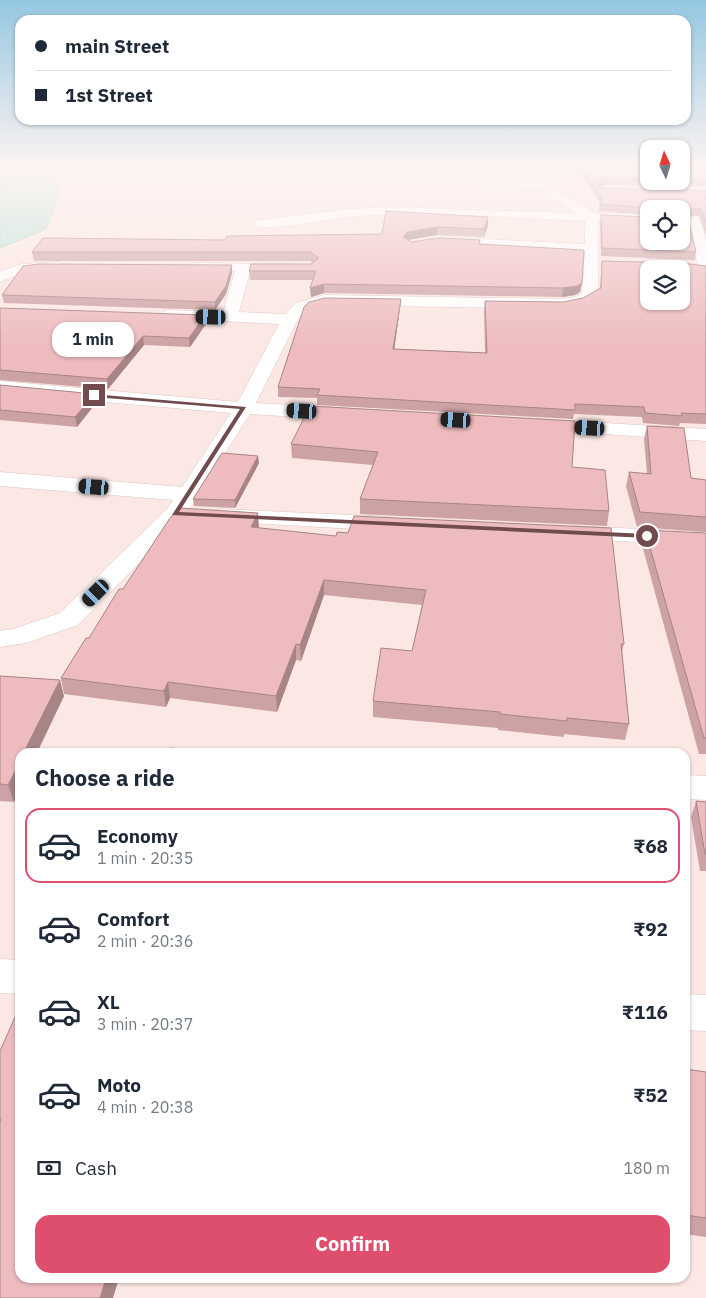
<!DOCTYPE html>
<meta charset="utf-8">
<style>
:root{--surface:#fff;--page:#f2f2f3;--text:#1f2937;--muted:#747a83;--line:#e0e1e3;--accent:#de4f6e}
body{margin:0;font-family:"IBM Plex Sans",sans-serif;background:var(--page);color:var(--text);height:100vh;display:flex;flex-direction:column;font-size:19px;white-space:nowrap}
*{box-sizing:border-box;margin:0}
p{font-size:16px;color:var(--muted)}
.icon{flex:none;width:28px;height:28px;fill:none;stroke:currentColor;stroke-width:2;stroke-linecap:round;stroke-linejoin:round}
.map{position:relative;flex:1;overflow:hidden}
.drawer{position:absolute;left:15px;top:748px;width:675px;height:535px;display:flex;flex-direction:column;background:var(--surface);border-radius:15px;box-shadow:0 1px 4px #0004}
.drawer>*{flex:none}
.guide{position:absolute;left:15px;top:15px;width:676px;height:110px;border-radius:15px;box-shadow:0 1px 4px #0004;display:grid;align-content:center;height:110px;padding:0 20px;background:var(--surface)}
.needle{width:32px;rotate:356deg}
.tools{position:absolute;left:640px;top:140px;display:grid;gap:10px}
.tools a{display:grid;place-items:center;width:50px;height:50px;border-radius:10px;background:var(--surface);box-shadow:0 1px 4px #0004;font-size:25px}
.end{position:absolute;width:22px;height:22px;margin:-11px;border:6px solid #714b4e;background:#fff;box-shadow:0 0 0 2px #fff}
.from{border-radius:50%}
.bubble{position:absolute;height:35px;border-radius:15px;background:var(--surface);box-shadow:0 1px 4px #0004;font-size:16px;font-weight:800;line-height:35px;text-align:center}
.car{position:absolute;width:15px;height:30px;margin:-15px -8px;border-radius:6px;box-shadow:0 0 4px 1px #0007;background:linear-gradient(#222 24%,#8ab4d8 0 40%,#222 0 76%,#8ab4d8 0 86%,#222 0)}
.guide b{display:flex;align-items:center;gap:18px;height:48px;font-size:19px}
.guide b+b{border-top:1px solid var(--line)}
.guide i{width:12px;height:12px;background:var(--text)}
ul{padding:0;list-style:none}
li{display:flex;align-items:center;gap:15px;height:75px;margin:0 10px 8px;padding:0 10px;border:2px solid transparent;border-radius:15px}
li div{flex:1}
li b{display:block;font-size:19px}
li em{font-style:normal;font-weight:800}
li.selected{border-color:var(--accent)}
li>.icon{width:45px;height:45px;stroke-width:1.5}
h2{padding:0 20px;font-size:22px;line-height:60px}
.pay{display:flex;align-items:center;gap:12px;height:55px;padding:0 20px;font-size:19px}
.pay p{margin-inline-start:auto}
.cta{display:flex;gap:10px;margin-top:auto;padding:10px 20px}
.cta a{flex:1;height:58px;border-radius:15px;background:var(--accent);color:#fff;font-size:20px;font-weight:800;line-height:58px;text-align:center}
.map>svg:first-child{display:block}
</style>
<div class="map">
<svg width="706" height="1298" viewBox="0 0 706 1298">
<rect width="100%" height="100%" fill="#fbe7e3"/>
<path fill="#b9e3d6" stroke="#a0d4c5" d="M0,166H48L60,193L46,229L0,248Z"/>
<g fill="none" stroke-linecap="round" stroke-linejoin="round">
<defs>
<path id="minor" d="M528,166H540V174L549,185L594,213L649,215V223L598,221V295C589,306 575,307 562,309L325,305L308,309L297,321L256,403L345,408L352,410L355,414L352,418L345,420L250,414L183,519L78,625L26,643L0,647V631L13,629L60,613L167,509L173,500L0,486V472L182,487L231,413L0,393V381L238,402L279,324L163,318L161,315L163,312L169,310L223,312L235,271L190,270L188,267L195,263L292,264L294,267L287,271H250L239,312L286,314L296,303L324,295L562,299L576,297L582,293L585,252L443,245L436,241L443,237L585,244V221C506,218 427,210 349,217C333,218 261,234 252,224L259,220L349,209L391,207L575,213L539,188L463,184L457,180L463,176L533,181L528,174Z
M694,217L701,221L706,241V273L699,269L687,221Z
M59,262L66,266L64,269L24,272L0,282V272L21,264Z
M538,419L706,429V441L531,429L528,425L531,421Z
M221,509L391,517L399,519L403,524L399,529L391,531L213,521L209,516L213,511Z
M573,526L706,532V546L565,538L561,533L565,528Z
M685,775L706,776V800L685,799Z
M0,959L20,960V994L0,993Z
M685,994L706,995V1031L685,1030Z"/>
</defs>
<use href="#minor" stroke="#e0c4c2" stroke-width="1"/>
<use href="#minor" fill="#fff" fill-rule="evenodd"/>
</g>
<path fill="#cda2a4" d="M575,166H649V181H681V166H706V186L603,185L599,188L706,191V235L699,216H689L688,218L696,252L695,260L601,256L600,223L601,215L649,217L681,209H649V215L599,211L600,203Z
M386,211L488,225L484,237L437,235L408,240L411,242L480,240V244L582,283L580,292L575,295L562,297L324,293L311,297L313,280H250L249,271L311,264L312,262L310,261H34L32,252L225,240L382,234Z
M602,261L706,266V424L680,423L679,426L643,423L642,417L574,414L573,419L317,405V398L278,397V387L401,299L400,308L394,349L485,353L484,310L485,301L563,302L583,298L600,288Z
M232,265V273L226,294L215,310L4,303L2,295Z
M0,308L205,315L206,324L190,347L144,345L108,389L0,380Z
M0,385L96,403L77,427L0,420Z
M647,426L691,478L706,480V532L637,527L626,486L629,472L647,474L644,439Z
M291,444L572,467L609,511L607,526L360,514V499L373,465L292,458Z
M259,463L235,508L194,506L193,499Z
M259,528L624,644L622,651L629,724L625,740L564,734V737L498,730V728L373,717V701L412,651L422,605L324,595L301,661L296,660L277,712L170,698L166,707L64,694L61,678L123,589Z
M645,530L706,533V754H699L642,545Z
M0,676L64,696L14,802L0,801Z
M696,801L706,802V871H700L691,817Z
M685,1069L706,1072V1237L685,1234Z"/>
<path fill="#a78486" d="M604,178L603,185L596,189V183Z
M690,209L689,216L685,221L687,214Z
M488,217V225L484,237V229Z
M438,227L437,235L407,240L403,237L407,232Z
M232,265V273L226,294L215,310V302Z
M582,283L580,292L575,295L562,297L563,288Z
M324,284V293L311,297L310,288Z
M401,299L400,308L393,358V349Z
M205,315L206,324L190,347L189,338Z
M143,336L144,345L108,389L107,379Z
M95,394L96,403L77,427L75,417Z
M258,456L259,463L235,508V500Z
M258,513L259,528L251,527Z
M324,580V595L301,661L300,645Z
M296,644V660L277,712L276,696Z
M60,680L64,696L37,752H24Z
M168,682L170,698L166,707L164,691Z
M20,762V788L14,802L8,785Z
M106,1278H119L113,1298H100Z"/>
<path fill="#eebcbf" stroke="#a78486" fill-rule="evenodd" d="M581,166H649V179L604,178L596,183L598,188L706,191V223L701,209H690L687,214L696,252L602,248L601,215L649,217V241H681V209H652V208L600,204L601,196Z
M681,166H706V179H681Z
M386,211L488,217L484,229L438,227L407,232L403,237L411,242L438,238L480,240L479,244L584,250L582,283L577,286L563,288L324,284L310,288L316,271H249L251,264H311L319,258L310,252H32L43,238L225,240L227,236L382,234Z
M602,261L682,263L706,266V414L681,413L682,416L645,413L644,407L575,404V410L317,395L320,389L278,387L304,307L309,302L325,298L401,299L393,349L487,353L485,301L563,302L583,298L601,288ZM649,269H681V301H649Z
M39,264L232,265L226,286L215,302L2,295L23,266Z
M0,308L205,315L189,338L143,336L107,379L0,370Z
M0,385L95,394L75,417L0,410Z
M310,406L575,421L572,467L605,470L609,511L360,499L378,452L291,444Z
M647,426L684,428L691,478L706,480V517L640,512L629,472L651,474Z
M222,453L258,456L235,500L193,499Z
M180,508L258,513L251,527L336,536L337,532L348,533L354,516L611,528L624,644H621L629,724L567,718V721L500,714V712L373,701L381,648L412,651L426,590L324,580L300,645L296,644L276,696L168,682L164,691L61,678L86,638H89L119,589H123L170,518Z
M645,530L706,533V738H704Z
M0,676L60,680L24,752H20V762L8,785L0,784Z
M170,748L218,752H168Z
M696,801L706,802V854H705Z
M20,1006V1278H106L100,1298H0V1122L1,1119L0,1118V1051Z
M685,1069L706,1072V1218L685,1215Z"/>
<linearGradient id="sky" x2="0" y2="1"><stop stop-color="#95c7e1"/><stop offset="0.48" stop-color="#fdf4f2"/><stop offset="1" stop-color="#fdf4f2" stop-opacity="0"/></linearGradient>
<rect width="706" height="348" fill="url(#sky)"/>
<path fill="#714b4e" d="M92,394L246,407L179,512L647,534L651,536L647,538L172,515L240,409L94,397Z"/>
</svg>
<div class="tools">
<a><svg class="needle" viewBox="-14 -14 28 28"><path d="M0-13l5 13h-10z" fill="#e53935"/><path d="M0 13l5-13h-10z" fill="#747a83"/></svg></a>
<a><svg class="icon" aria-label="locate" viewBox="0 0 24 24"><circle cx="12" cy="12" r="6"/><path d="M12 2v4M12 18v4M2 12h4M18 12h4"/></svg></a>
<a><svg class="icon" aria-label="layers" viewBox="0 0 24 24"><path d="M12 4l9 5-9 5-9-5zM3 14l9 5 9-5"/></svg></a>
</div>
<i class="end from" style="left:647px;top:536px"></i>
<i class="end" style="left:94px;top:395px"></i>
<div class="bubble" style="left:52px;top:322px;width:82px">1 min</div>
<i class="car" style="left:211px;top:317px;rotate:271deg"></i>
<i class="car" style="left:302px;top:411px;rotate:273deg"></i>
<i class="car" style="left:456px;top:420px;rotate:273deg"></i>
<i class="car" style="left:590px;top:428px;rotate:273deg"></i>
<i class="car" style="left:94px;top:487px;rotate:275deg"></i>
<i class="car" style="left:96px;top:593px;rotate:225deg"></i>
<div class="guide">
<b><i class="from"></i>main Street</b>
<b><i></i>1st Street</b>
</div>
<section class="drawer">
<h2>Choose a ride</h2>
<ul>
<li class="selected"><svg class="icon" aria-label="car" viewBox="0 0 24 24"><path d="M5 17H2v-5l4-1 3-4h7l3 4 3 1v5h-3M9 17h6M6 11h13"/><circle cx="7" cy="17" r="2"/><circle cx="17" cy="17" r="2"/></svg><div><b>Economy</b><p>1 min · 20:35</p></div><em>₹68</em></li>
<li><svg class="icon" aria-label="car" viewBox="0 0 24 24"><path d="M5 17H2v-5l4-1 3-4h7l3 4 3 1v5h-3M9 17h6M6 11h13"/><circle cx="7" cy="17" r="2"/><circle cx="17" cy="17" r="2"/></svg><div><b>Comfort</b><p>2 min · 20:36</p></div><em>₹92</em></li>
<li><svg class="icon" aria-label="car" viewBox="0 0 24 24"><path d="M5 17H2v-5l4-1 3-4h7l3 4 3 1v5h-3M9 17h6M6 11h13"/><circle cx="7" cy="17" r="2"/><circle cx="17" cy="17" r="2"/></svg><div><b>XL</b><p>3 min · 20:37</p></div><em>₹116</em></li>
<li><svg class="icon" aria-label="car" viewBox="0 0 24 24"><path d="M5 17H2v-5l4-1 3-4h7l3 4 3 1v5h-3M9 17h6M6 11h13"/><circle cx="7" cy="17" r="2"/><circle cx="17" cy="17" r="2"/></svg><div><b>Moto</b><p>4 min · 20:38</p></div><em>₹52</em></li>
</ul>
<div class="pay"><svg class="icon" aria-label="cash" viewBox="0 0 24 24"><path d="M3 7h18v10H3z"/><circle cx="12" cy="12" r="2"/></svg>Cash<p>180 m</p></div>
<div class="cta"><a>Confirm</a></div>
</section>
</div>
